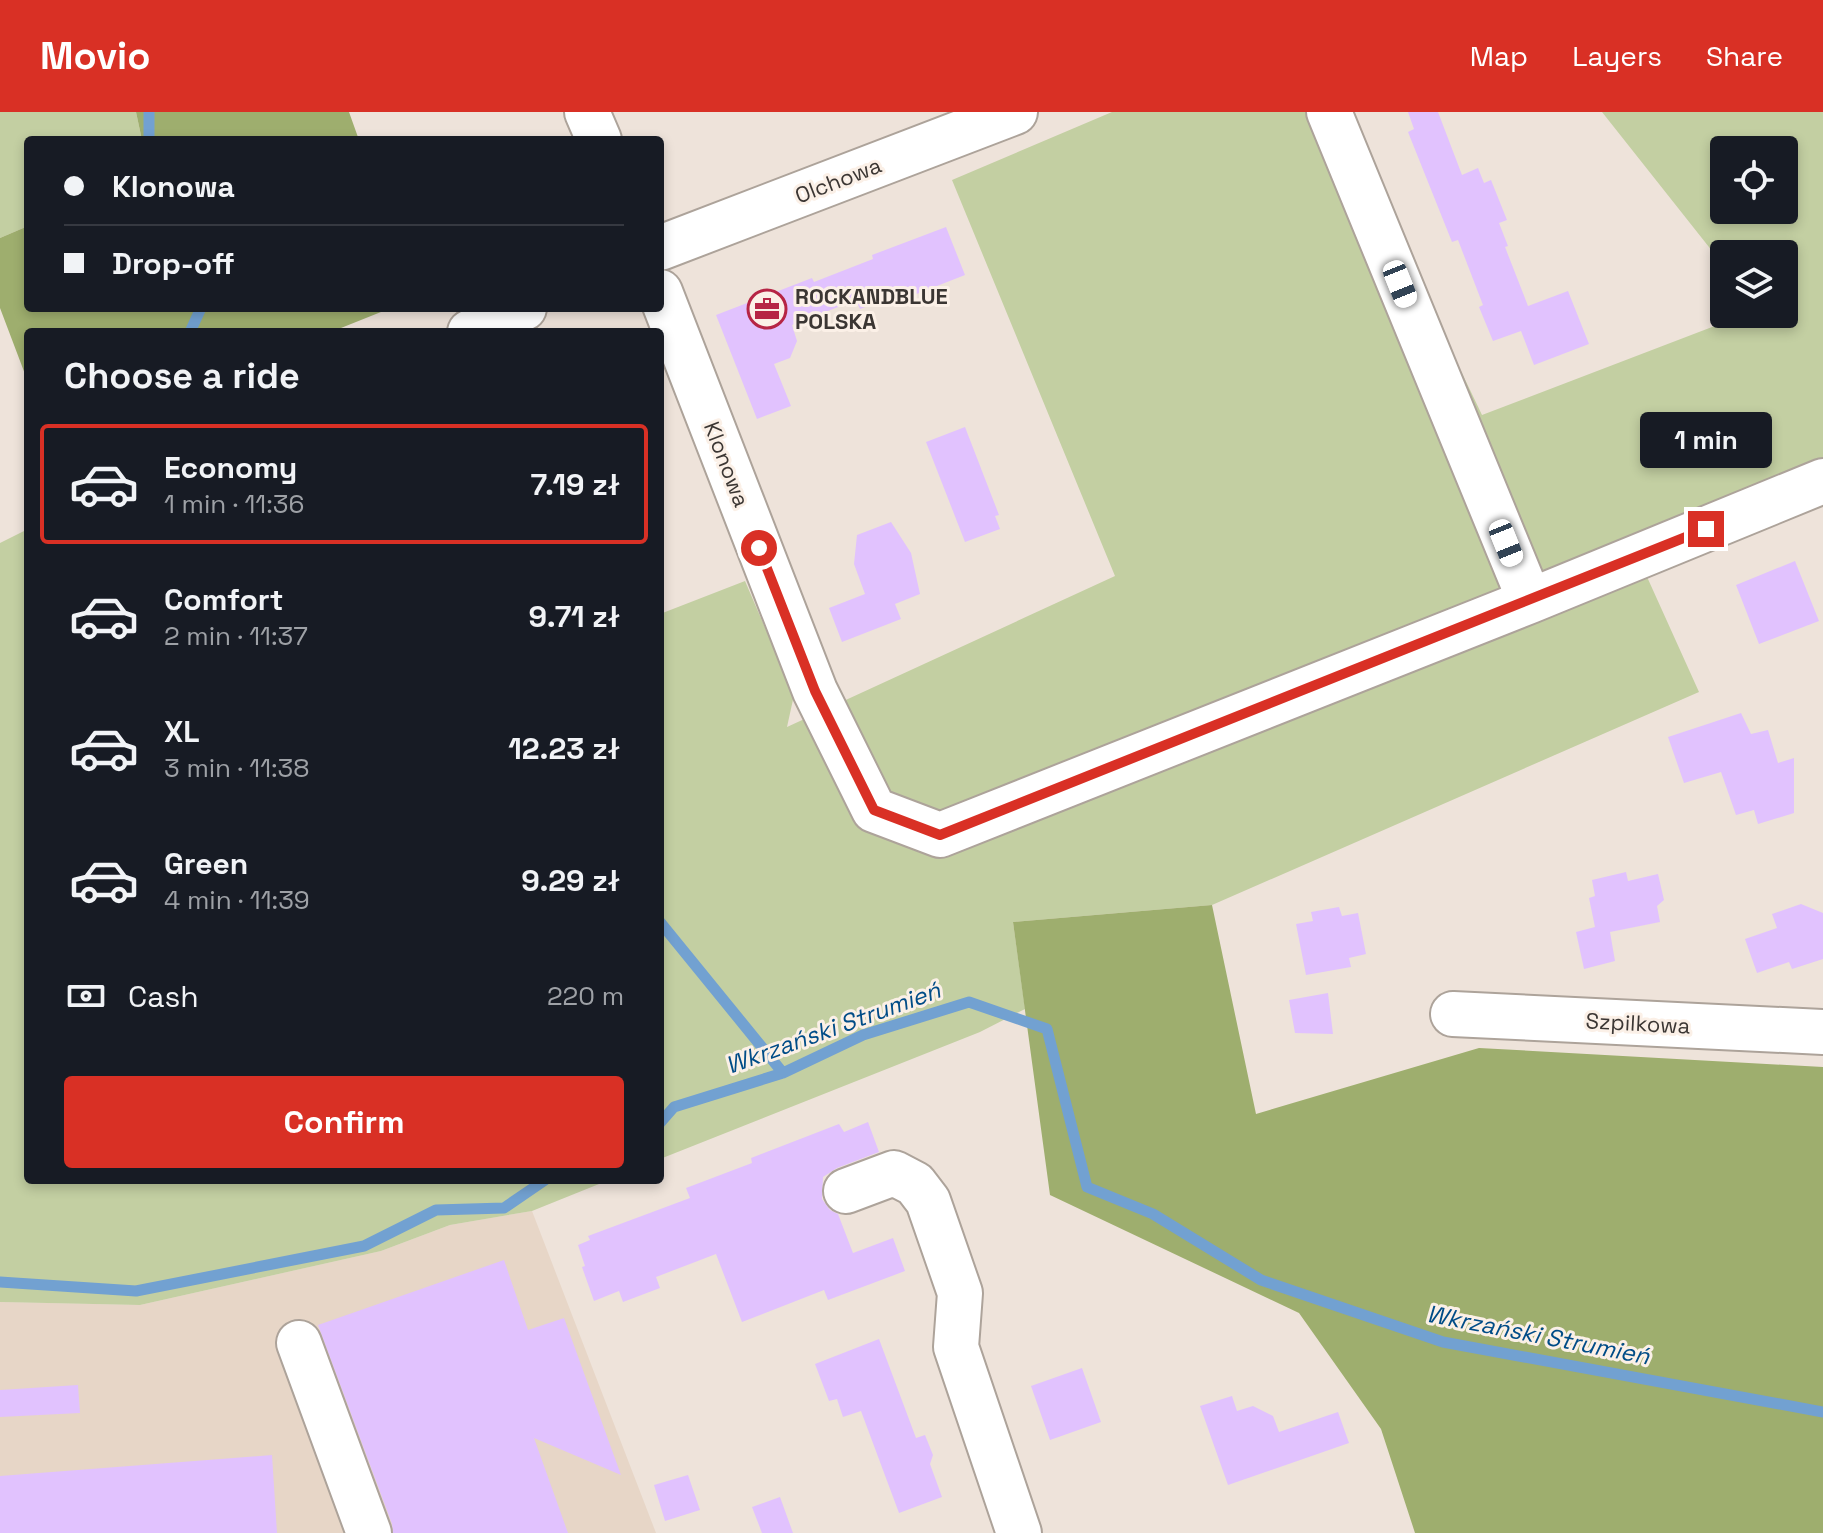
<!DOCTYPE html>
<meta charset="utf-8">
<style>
:root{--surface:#171b24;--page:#20242c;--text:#f1f3f6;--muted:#9ea1a6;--line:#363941;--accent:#d93025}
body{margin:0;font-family:"Space Grotesk",sans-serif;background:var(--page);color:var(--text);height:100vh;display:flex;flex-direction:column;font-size:30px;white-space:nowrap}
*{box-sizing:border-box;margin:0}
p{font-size:26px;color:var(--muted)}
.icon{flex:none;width:44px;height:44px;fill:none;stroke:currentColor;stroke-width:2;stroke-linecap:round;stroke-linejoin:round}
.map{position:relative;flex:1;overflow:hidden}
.details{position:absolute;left:24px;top:216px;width:640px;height:856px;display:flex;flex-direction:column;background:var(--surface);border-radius:8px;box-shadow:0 4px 12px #0003}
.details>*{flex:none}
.hud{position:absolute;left:24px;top:24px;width:640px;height:176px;border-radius:8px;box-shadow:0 4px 12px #0003;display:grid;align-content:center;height:176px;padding:0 40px;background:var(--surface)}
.tools{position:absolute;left:1710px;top:24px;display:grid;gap:16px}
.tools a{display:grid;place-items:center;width:88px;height:88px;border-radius:8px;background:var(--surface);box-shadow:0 4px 12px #0003;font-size:40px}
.end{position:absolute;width:36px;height:36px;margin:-18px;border:10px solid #d93025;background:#fff;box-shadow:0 0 0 4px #fff}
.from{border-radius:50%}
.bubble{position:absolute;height:56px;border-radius:8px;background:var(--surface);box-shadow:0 4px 12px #0003;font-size:26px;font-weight:600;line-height:56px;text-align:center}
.car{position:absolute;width:24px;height:48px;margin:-24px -12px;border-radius:10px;box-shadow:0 0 6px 2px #0007;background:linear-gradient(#fff 24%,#345 0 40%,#fff 0 76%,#345 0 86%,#fff 0)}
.hud b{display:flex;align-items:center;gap:28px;height:76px;font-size:30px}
.hud b+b{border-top:2px solid var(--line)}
.hud i{width:20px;height:20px;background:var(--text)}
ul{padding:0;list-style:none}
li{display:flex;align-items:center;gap:24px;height:120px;margin:0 16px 12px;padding:0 24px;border:4px solid transparent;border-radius:8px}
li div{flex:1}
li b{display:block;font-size:30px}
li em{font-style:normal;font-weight:600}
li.on{border-color:var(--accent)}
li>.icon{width:72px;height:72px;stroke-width:1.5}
h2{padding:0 40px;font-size:36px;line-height:96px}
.pay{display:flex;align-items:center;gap:20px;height:88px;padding:0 40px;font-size:30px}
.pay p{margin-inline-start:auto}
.primary-button{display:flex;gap:16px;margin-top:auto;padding:16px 40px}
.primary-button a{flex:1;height:92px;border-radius:8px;background:var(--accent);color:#fff;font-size:32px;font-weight:600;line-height:92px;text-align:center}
header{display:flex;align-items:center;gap:48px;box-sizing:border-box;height:112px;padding:0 40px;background:var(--accent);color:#fff}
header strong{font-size:38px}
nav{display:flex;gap:44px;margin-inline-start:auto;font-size:28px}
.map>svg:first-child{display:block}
</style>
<header>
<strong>Movio</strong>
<nav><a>Map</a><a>Layers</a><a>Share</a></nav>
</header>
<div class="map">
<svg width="1823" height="1421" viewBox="0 0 1823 1421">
<rect width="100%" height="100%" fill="#eee3da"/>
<path fill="#e7d6c7" d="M532,1099L656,1421H0V1190L140,1193L381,1139L450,1113Z"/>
<path fill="#c3cfa2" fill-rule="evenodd" d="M0,0H136L142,28H28V114L0,126Z
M1112,0H1337L1482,303L1746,202H1784V142H1724V154L1602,0H1823V351L1629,425L1699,580L1212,793L1013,810L1025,897L980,920L660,1047V502L745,469L794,583L787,615L1115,464L952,68ZM1724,38H1784V98H1724Z
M28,417V1068H609L532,1099L450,1113L381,1139L140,1193L0,1190V431Z"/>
<path fill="#9eae6e" d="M136,0H349L359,28H142Z
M28,114V196H391L331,220H28V270L0,196V126Z
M1212,793L1256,1002L1479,936L1823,955V1421H1415L1381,1317L1299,1201L1050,1083L1013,810Z"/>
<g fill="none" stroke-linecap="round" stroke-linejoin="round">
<path stroke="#72a1d1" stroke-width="11" d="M149,28V0
M190,220L201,196
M660,810L783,961
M660,1011L674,995L783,961L863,923L969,890L1047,917L1087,1075L1153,1102L1261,1168L1443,1230L1823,1300
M0,1170L136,1179L364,1134L436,1098L504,1096L545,1068"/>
</g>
<path fill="#e1c2fe" d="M1408,0H1438L1462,63L1478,56L1484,71L1491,68L1507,108L1499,111L1508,134L1505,135L1528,194L1568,179L1589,232L1534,253L1521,219L1493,229L1479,195L1483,193L1458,128L1452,130L1408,20L1414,17Z
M946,115L965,163L891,192L889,186L860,197L856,188L792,213L797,229L790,246L774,252L791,294L757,307L716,203L812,166L814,170L873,147L872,143Z
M965,315L999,403L995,404L1000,417L965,430L926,330Z
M891,410L911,441L920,482L895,492L901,507L842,530L829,496L865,482L854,452L857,423Z
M1795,449L1819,509L1759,532L1736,473Z
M1741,601L1751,622L1768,618L1778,651L1794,646V701L1758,712L1754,698L1736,703L1721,660L1684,671L1668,625Z
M1626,760L1628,769L1658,762L1664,788L1657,794L1660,810L1610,820L1615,849L1584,857L1576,820L1595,815L1589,786L1595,784L1592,768Z
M1801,792L1823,801V847L1792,857L1789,850L1757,861L1745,827L1777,816L1772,802Z
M1339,795L1342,804L1358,801L1366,842L1349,846L1351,855L1306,863L1296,812L1313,809L1311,800Z
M1328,881L1333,922L1295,921L1289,888Z
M868,1010L879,1040L837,1056L823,1065L822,1087L830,1098L838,1102L853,1141L893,1126L905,1159L828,1188L824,1178L742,1210L716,1142L656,1165L660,1176L623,1190L619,1179L594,1189L582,1155L585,1154L578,1133L590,1128L588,1124L690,1086L686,1076L752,1051L751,1046L839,1012L844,1020Z
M504,1148L528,1218L564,1206L621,1363L534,1326L568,1421H393L392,1412L318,1213Z
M879,1227L916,1326L925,1323L933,1343L930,1352L942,1385L899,1401L861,1299L843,1305L837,1287L829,1289L815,1252Z
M1082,1256L1101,1310L1050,1328L1031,1274Z
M78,1273L80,1301L0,1305V1278Z
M1232,1284L1237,1299L1253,1294L1273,1304L1279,1320L1338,1300L1349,1331L1228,1373L1200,1294Z
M272,1343L277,1421H0V1364Z
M688,1363L700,1398L665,1409L654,1373Z
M780,1385L793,1421H762L752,1395Z"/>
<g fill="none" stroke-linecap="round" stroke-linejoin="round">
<defs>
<path id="minor" d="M587,0L599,28
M1329,0L1530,489
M660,136L1015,0
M660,180L815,579L874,698L940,723L1530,489L1823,369
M470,220L524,196
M1453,902L1823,920
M846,1079L894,1061L915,1072L928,1089L960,1181L956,1235L1019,1421
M299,1231L369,1421"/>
</defs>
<use href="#minor" stroke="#ada39a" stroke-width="48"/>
<use href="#minor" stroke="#fff" stroke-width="44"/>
</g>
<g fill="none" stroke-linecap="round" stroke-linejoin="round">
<path stroke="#d93025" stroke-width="10" d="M759,436L815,579L874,698L940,723L1706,417"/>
</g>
<defs>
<symbol id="office-ring" viewBox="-11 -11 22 22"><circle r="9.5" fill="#fbf0e7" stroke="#b62545" stroke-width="1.5"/><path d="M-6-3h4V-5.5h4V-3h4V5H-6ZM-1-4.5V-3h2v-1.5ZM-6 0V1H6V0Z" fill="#b62545"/></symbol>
</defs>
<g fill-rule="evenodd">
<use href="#office-ring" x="745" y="175" width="44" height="44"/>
</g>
<g text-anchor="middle" stroke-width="6" stroke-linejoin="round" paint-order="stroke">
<g font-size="22" fill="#3b3633" stroke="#fbf0e7">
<text transform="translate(838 68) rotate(-21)" y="8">Olchowa</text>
<text transform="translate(727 352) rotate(69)" y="8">Klonowa</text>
<text transform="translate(1638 911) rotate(3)" y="8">Szpilkowa</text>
</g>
<g font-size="22" font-weight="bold" fill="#3b3633" stroke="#fbf0e7" text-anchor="start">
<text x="795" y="192">ROCKANDBLUE<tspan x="795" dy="25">POLSKA</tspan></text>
</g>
<g font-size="24" font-style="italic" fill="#004c87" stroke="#fbf0e7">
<text transform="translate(833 916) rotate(-20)" y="8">Wkrzański Strumień</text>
<text transform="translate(1538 1223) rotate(11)" y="8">Wkrzański Strumień</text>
</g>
</g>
</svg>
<div class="tools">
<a><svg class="icon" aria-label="locate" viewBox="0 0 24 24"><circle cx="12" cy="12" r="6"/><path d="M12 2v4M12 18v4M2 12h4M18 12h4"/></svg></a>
<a><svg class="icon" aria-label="layers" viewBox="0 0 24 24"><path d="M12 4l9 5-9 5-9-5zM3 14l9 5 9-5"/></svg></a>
</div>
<i class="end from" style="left:759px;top:436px"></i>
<i class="end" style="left:1706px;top:417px"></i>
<div class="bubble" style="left:1640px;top:300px;width:132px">1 min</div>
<i class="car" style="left:1400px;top:172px;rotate:158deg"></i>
<i class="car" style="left:1506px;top:431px;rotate:158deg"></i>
<div class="hud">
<b><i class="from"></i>Klonowa</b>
<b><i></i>Drop-off</b>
</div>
<section class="details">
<h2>Choose a ride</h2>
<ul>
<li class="on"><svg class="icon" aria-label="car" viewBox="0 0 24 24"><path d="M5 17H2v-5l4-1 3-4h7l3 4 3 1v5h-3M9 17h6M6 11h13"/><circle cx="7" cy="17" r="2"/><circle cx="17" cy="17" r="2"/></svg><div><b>Economy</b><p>1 min · 11:36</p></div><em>7.19 zł</em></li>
<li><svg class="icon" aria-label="car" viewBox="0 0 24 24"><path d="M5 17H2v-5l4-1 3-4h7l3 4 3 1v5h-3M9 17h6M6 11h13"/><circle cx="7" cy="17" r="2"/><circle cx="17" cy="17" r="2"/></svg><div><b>Comfort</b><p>2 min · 11:37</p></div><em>9.71 zł</em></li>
<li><svg class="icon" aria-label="car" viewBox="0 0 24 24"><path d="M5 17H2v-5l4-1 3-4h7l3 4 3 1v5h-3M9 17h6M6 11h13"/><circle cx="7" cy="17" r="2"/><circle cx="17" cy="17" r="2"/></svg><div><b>XL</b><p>3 min · 11:38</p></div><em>12.23 zł</em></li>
<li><svg class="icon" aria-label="car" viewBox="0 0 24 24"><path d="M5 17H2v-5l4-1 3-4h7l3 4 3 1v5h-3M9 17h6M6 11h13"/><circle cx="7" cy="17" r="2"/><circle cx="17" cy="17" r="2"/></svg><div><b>Green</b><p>4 min · 11:39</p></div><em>9.29 zł</em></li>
</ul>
<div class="pay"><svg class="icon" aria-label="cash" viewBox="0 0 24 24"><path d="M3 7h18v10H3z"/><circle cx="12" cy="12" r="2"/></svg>Cash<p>220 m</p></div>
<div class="primary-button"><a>Confirm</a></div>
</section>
</div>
